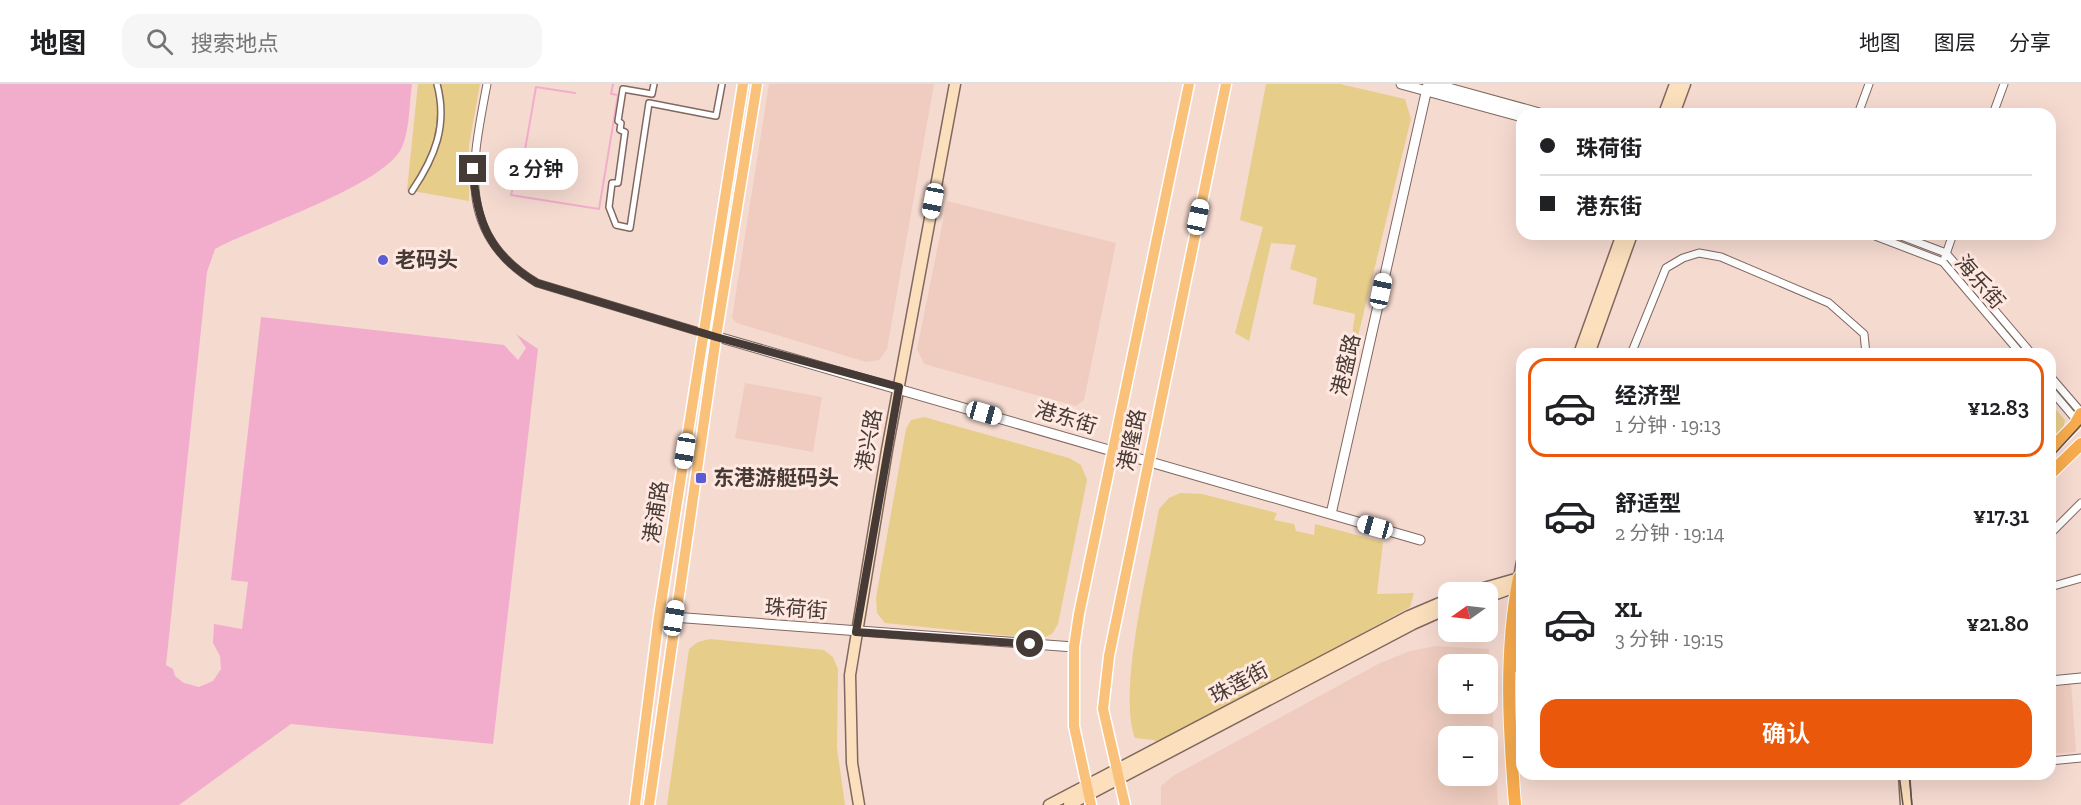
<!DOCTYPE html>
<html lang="zh">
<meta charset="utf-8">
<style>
:root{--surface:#fff;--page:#f6f6f6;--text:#202124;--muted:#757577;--line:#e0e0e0;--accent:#ea580c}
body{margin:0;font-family:"Zilla Slab","Noto Sans SC",serif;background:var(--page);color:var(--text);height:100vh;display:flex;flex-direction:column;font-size:22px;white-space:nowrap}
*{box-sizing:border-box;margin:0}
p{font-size:20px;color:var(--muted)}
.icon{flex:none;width:33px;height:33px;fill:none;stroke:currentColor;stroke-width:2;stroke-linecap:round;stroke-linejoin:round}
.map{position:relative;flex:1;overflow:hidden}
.details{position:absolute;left:1516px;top:264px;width:540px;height:432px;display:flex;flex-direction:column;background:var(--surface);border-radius:18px;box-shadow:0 6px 24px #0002}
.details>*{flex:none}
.top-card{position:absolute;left:1516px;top:24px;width:540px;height:132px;border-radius:18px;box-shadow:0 6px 24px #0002;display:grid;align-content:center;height:132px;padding:0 24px;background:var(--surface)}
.needle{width:39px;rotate:256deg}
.tools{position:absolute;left:1438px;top:498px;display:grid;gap:12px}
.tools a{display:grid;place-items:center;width:60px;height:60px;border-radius:12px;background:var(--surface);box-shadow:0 6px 24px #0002;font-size:30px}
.end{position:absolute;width:27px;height:27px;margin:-14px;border:8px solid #453a36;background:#fff;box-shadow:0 0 0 3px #fff}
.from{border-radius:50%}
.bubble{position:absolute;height:42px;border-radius:18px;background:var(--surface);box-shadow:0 6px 24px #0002;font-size:20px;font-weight:600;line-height:42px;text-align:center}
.car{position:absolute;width:18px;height:36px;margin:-18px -9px;border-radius:8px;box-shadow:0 0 4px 2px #0007;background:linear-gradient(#fff 24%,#345 0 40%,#fff 0 76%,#345 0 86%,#fff 0)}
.top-card b{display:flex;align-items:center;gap:21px;height:57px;font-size:22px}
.top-card b+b{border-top:2px solid var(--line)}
.top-card i{width:15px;height:15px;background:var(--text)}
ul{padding:10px 0 0;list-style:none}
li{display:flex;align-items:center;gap:18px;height:99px;margin:0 12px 9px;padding:0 12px;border:3px solid transparent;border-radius:18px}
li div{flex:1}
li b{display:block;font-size:22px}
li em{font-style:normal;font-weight:600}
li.current{border-color:var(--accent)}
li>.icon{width:54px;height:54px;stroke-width:1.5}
.button{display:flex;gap:12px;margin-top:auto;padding:12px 24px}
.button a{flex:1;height:69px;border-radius:18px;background:var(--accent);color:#fff;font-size:24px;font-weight:600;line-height:69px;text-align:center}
header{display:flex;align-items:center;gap:36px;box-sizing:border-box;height:84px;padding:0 30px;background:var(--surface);border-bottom:2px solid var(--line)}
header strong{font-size:28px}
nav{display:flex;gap:33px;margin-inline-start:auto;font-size:21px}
.search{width:420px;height:54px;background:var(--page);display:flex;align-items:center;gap:15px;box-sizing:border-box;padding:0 21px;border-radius:18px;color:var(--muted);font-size:22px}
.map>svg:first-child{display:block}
</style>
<header>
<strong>地图</strong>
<div class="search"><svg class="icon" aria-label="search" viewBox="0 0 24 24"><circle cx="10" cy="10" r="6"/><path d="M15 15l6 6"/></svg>搜索地点</div>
<nav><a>地图</a><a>图层</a><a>分享</a></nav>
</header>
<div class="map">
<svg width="2081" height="721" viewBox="0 0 2081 721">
<rect width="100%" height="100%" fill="#f5dad0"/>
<path fill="#efccbf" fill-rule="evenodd" d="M769,0H934L887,265L879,276L866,278L737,239L732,234Z
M947,117L1116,159L1084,316L1076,322L924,280L917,265Z
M745,299L822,313L813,368L735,354Z
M1436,562L1489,565L1498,721H1161V702L1173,692L1380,579L1410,567ZM1488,580V620H1449V580ZM1488,652V692H1449V652Z
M2071,600L2076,668L2051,670V602Z"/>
<path fill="#e7cd8a" d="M418,0H480L469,61V117L407,106Z
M1266,0H1340L1405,15L1411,35L1356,260L1351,259L1355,230L1313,220L1317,194L1290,185L1296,161L1271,159L1249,257L1235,249L1263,143L1240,136Z
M2050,319L2065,336L2063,345L2051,357Z
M924,333L1069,374L1081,381L1087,396L1058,540L1052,550L1040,555L885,539L877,529L876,514L906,345L911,336Z
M1180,409L1202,410L1277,429L1274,436L1294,440L1296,447L1314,451L1315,440L1383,458L1377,510L1414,509L1410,523L1161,660L1154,656L1135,654C1117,607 1150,479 1159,425L1169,414Z
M710,555L824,566L833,573L838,585L837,664L845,721H667L689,565L698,558Z"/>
<path fill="#f3adcc" d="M0,0H412C409,20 410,45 402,63C386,101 255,143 215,165L207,188L166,581L173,585L175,592L184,599L199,603L213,597L221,585L220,572L213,559L214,540L242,545L248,498L231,496L261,233L504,261L518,276L526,264L516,250L538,265L493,660L291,640L179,721H0Z"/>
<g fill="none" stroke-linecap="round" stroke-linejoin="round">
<path stroke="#f3adcc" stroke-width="2" d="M575,9L536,3L519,100H514L511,111L599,125L618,11L611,10L613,0"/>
<defs>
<path id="pedestrian" d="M654,0L652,10L623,5L618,37L621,39L620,46L625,48L618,99H612L609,123L616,141L630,144L649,19L716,32L722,0
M412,107C435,73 448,41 437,0"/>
<path id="minor" d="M487,0C472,80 455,150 537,199L703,249
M1858,30L1869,0
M1993,30L2004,0
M1870,150L1943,178L2021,270
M1896,150L1946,169L2032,270
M1945,173L1953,150
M1631,270L1666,184L1683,174L1699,169L1721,173L1829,219L1864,250L1866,270
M2050,292L2081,328
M2050,305L2078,338
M2050,450L2081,419
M2050,503L2081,494
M2050,677L2081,674"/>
<path id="tertiary" d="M1401,0L1522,33
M1434,0L1543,30
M711,251L1420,456
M1331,430L1428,0
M659,532L1074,563
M2050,597L2081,594"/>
<path id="secondary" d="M1664,30L1675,0
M1674,30L1685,0
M1579,270L1622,150
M1589,270L1632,150
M1470,508L1519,494L1522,478
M1488,513L1521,501
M1904,690L1906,721
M859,721L852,679L850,591L887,366L955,0
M1049,721L1409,532L1449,515
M1069,721L1413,540L1449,524"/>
<path id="primary" d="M635,721L659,532L743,0
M649,721L716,253L757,0
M1091,721L1074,642V563L1079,530L1189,0
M1125,721L1103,625L1109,572L1226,0"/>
<path id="trunk" d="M2050,366L2075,341L2081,330
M2050,390L2081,360
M1518,582L1522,525
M1515,721C1509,646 1504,568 1519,494L1522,493"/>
</defs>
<use href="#pedestrian" stroke="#806860" stroke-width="8"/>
<use href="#minor" stroke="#806860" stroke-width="9"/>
<use href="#tertiary" stroke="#806860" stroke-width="11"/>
<use href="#secondary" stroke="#806860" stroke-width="13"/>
<use href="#primary" stroke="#fff" stroke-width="13"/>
<use href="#trunk" stroke="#fff" stroke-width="14"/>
<use href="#pedestrian" stroke="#fff" stroke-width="5"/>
<use href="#minor" stroke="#fff" stroke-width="7"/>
<use href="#tertiary" stroke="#fff" stroke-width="9"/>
<use href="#secondary" stroke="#fce0bd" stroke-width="10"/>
<use href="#primary" stroke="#fac17a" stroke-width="10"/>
<use href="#trunk" stroke="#f8ac4e" stroke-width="12"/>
<path stroke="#61534e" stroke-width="1.5" d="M2050,375L2081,341
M1899,690L1903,721
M1909,690L1912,721"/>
</g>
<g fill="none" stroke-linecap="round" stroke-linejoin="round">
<path stroke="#453a36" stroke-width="8" d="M473,85C476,138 490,171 537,199L716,253L899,303L856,548L1030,560"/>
</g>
<g fill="#595cd3" stroke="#ffe8e0" stroke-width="2">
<circle cx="383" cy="176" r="6"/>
<rect x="695" y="388" width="12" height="12" rx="3"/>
</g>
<g text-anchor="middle" stroke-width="6" stroke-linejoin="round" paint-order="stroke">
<g font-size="21" font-weight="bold" fill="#453a36" stroke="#ffe8e0" text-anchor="start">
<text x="395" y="183">老码头</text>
<text x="713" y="401">东港游艇码头</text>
</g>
<g font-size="21" fill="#453a36" stroke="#ffe8e0">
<text transform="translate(1980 198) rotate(49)" y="7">海乐街</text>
<text transform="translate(1346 281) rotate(-77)" y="7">港盛路</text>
<text transform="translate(1066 334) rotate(17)" y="7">港东街</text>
<text transform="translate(869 356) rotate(-80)" y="7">港兴路</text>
<text transform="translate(1132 356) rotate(-78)" y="7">港隆路</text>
<text transform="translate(656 428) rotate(-81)" y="7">港浦路</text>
<text transform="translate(796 525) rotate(4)" y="7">珠荷街</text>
<text transform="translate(1239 599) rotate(-28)" y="7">珠莲街</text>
</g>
</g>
</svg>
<div class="tools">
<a><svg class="needle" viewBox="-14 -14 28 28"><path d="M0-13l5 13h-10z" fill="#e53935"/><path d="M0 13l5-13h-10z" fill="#757577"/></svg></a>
<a>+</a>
<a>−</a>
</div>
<i class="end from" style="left:1030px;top:560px"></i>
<i class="end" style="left:473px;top:85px"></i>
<div class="bubble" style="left:494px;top:64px;width:84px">2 分钟</div>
<i class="car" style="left:933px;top:117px;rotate:191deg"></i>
<i class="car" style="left:1198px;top:133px;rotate:12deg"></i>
<i class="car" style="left:1381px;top:207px;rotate:12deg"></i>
<i class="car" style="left:984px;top:329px;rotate:106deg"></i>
<i class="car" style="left:685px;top:367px;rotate:189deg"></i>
<i class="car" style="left:1375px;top:443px;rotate:286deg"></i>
<i class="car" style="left:674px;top:534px;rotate:9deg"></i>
<div class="top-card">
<b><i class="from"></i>珠荷街</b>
<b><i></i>港东街</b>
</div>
<section class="details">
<ul>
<li class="current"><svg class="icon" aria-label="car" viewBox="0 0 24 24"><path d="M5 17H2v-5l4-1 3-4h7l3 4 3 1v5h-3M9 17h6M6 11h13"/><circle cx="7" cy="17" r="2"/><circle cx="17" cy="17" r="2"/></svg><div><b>经济型</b><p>1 分钟 · 19:13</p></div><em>¥12.83</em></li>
<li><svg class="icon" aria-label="car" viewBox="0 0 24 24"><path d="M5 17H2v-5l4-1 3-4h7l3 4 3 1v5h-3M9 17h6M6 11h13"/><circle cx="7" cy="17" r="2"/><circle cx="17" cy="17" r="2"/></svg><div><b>舒适型</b><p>2 分钟 · 19:14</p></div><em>¥17.31</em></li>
<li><svg class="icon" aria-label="car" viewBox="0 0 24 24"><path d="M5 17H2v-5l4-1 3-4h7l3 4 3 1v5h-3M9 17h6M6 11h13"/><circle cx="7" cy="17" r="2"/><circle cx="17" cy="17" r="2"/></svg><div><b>XL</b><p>3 分钟 · 19:15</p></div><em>¥21.80</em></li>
</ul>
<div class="button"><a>确认</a></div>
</section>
</div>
